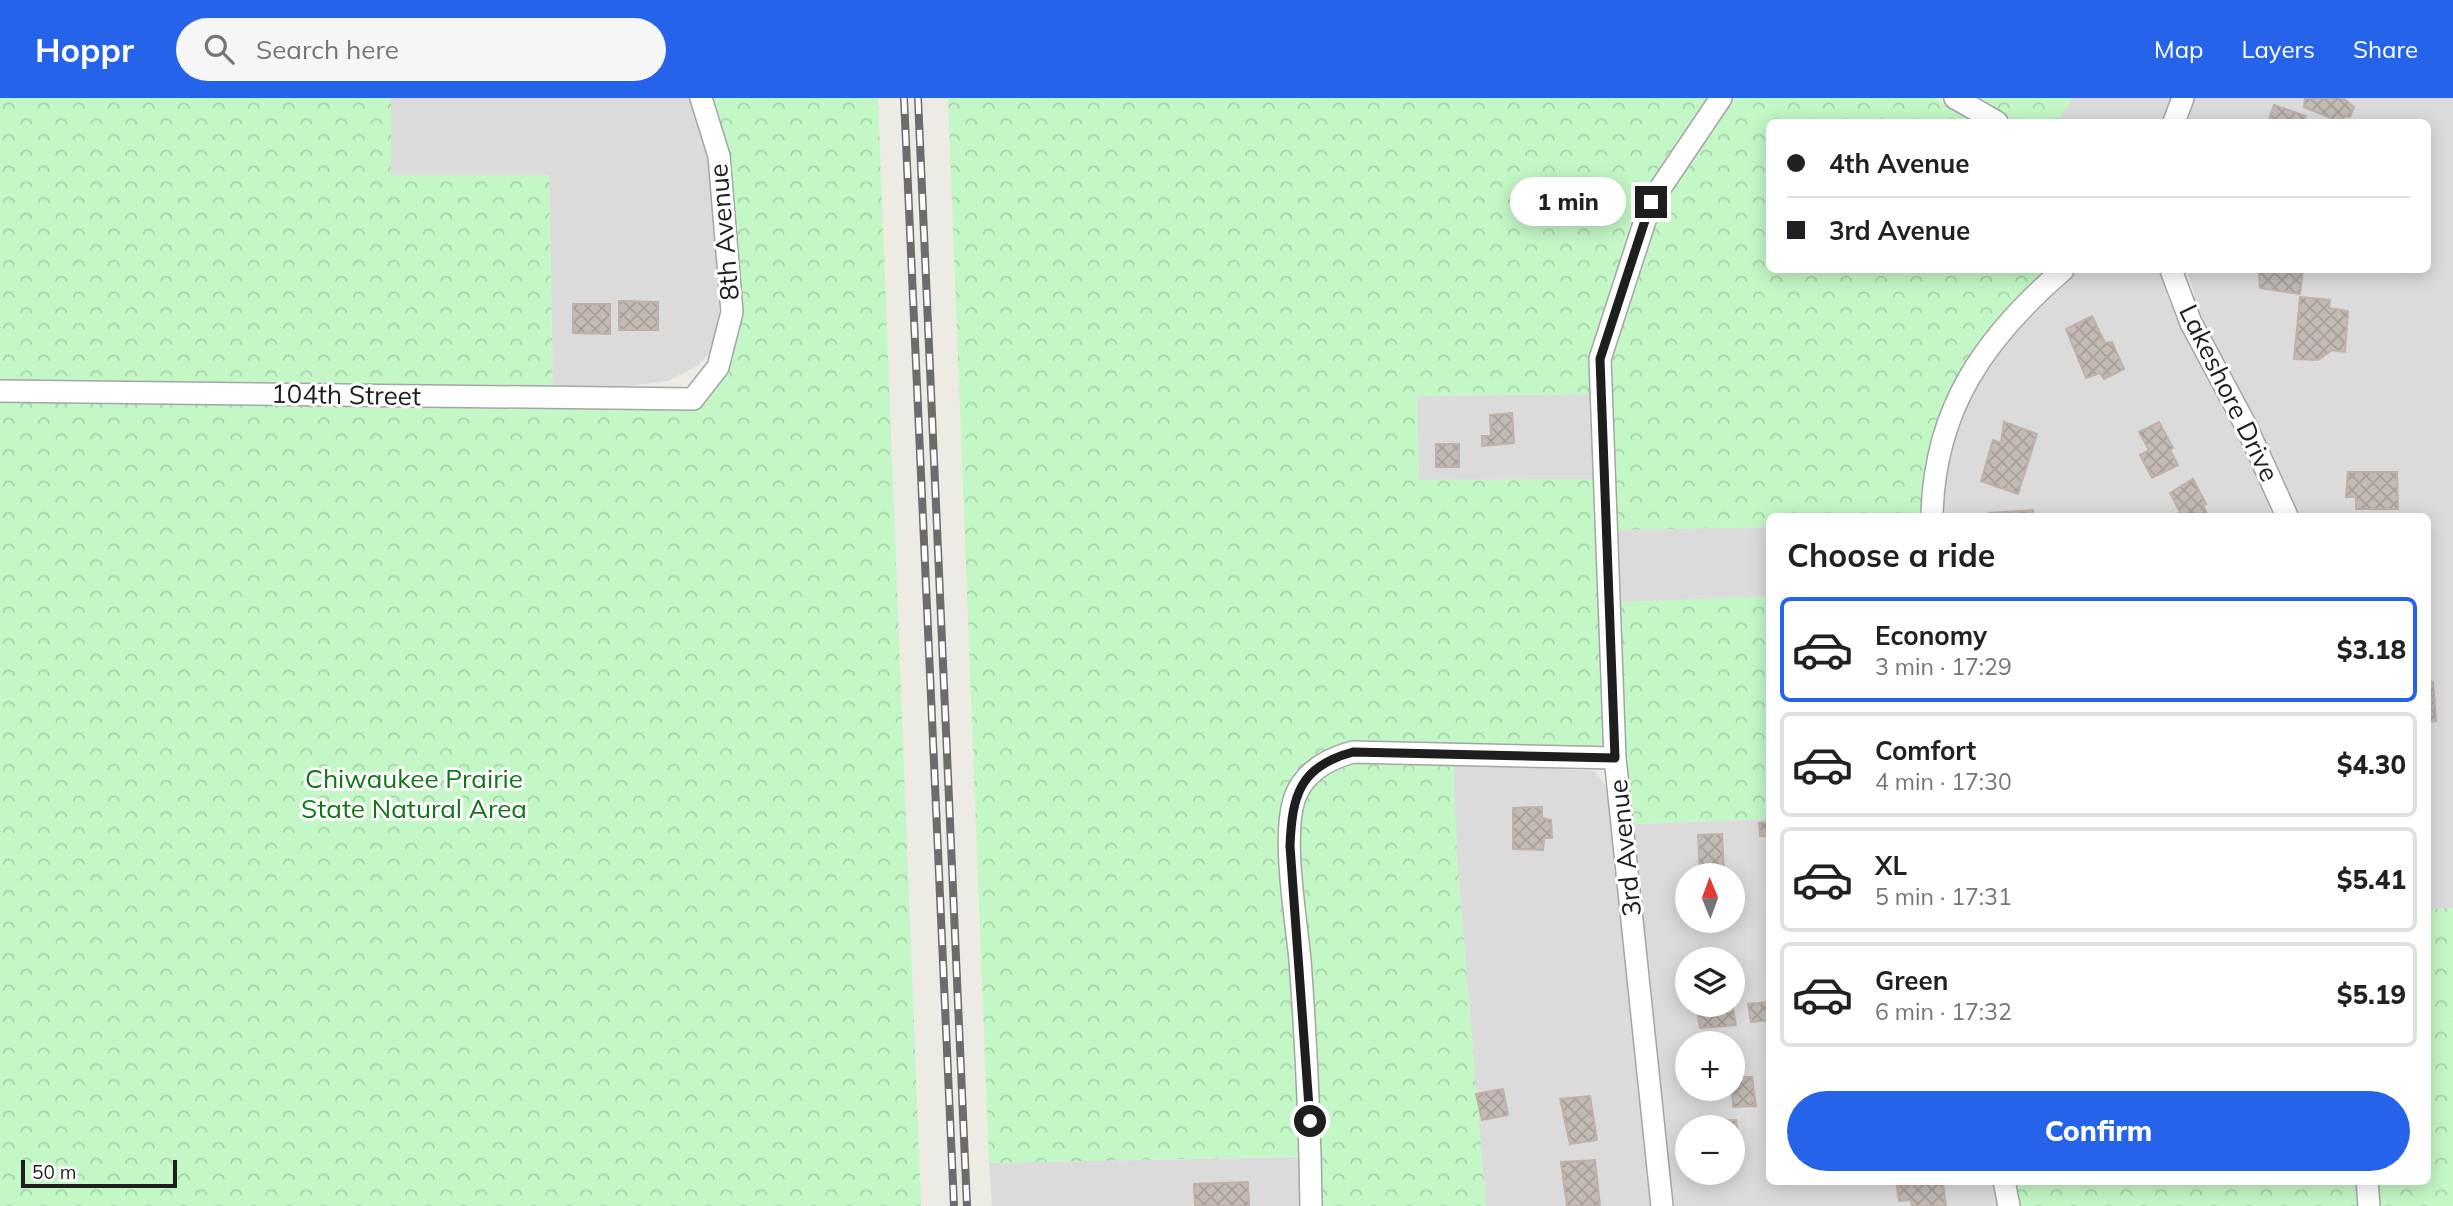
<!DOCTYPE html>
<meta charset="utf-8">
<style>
:root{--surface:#fff;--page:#f6f6f6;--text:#202124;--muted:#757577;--line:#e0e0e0;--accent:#2563eb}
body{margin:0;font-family:Mulish,sans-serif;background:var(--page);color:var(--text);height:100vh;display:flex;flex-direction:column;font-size:26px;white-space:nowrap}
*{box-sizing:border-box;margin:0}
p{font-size:23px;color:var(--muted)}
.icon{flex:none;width:38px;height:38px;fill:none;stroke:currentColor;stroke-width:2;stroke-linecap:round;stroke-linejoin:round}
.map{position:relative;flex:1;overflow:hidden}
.sheet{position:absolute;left:1766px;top:415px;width:665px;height:672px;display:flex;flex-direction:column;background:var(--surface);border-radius:10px;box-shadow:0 4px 18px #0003}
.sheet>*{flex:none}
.banner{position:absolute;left:1766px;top:21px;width:665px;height:154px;border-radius:10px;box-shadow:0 4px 18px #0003;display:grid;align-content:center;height:154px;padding:0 21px;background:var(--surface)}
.needle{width:46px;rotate:359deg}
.buttons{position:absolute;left:1675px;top:765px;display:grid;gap:14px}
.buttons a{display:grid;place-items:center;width:70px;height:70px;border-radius:50%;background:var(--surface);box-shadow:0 4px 18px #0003;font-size:35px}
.scale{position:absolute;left:21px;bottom:18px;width:156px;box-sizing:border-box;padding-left:7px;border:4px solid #1e1e1e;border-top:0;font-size:19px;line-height:24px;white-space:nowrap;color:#1e1e1e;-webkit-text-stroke:5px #fff;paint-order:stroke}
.end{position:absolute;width:32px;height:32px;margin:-16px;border:9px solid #1e1e1e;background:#fff;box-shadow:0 0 0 4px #fff}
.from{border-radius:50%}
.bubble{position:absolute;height:49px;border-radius:24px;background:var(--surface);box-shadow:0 4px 18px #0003;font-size:23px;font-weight:800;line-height:49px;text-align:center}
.banner b{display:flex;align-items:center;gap:24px;height:66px;font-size:26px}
.banner b+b{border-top:2px solid var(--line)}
.banner i{width:18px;height:18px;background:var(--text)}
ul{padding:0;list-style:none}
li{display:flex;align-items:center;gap:21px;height:105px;margin:0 14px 10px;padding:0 7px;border:4px solid var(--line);border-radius:10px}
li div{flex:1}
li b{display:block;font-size:26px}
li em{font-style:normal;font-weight:800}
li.current{border-color:var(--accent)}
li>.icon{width:63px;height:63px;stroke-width:1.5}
h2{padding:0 21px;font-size:32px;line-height:84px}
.button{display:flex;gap:14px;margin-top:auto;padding:14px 21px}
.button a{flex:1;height:80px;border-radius:42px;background:var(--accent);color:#fff;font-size:28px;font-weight:800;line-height:80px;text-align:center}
header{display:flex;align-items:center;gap:42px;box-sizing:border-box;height:98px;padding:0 35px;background:var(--accent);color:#fff}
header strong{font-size:33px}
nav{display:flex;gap:38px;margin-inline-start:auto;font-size:24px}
.search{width:490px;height:63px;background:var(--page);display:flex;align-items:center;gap:18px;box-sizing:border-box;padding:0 24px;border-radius:38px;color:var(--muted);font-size:26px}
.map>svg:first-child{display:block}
</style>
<header>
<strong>Hoppr</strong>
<div class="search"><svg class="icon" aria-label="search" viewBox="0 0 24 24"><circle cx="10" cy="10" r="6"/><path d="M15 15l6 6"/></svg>Search here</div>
<nav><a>Map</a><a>Layers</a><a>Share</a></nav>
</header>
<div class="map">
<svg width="2453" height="1108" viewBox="0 0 2453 1108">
<defs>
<pattern id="park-crowns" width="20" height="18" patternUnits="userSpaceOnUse" patternTransform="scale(1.75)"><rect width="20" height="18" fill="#c3f7c6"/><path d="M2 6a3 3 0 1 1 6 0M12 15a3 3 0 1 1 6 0" fill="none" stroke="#a7d3aa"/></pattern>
<pattern id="building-cross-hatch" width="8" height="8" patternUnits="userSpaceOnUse" patternTransform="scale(1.75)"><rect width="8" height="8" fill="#c3bab4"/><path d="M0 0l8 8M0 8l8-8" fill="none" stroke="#a79f9a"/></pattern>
</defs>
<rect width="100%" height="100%" fill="#eeebe4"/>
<path fill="#dcdbdb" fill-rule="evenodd" d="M391,0H691L707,44L720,197L718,231L712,251L699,267L668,283L612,290L553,288L549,77H391Z
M2072,0H2453V810L2427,811V418H1941L1950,356L1973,293L1994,257L2075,172H2159L2170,207L2195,198L2187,172H2427V24H2058Z
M1592,296L1598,381L1419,382L1416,298Z
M1769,429V498L1617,505L1615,432Z
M1453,665L1594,673L1607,689L1613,727L1769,721V1083H1995L2000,1108H1486L1457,760ZM1687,777H1732V822H1687ZM1687,861H1732V906H1687ZM1687,945H1732V990H1687ZM1687,1029H1732V1074H1687Z
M1302,1059L1305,1108H992L989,1065Z"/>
<path fill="url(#park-crowns)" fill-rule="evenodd" d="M0,0H391V77H549L553,306L698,301C728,282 737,254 740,220L710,0H878L921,1108H0Z
M948,0H1936L1947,7L1952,0H2072L2058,24H1769V172H2051L1997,226L1924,418H1769V429L1615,432L1601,505L1769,498V721L1631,726L1623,643L1584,649L1453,650L1457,760L1486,1108H1319L1318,1058L989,1065ZM1607,296L1611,381L1419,382L1417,298Z
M2453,810V1108H2016L2013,1083H2427V811Z"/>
<path fill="url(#building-cross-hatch)" stroke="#bfb1a7" stroke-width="2" d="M2305,0H2343L2354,9L2350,19L2345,18L2342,24H2330L2331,20L2304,9Z
M2274,7L2306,18L2303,24H2268Z
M2259,172H2303L2300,196L2260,190Z
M2300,199L2330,202L2329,210L2348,213L2345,254L2332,252L2318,262L2294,261Z
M619,203L658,204V232H619Z
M573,206H610V236L573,235Z
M2092,218L2105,245L2112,244L2124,271L2104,281L2100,275L2086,280L2066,231Z
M1512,315L1514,345L1482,348V338H1491L1490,317Z
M2004,324L2037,336L2018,396L1981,383L1993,342L2001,345Z
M2159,324L2173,350L2170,352L2178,367L2152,380L2140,357L2149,352L2139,334Z
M1436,346H1459V369H1436Z
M2348,374H2397L2398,411H2356V399H2346Z
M2193,381L2206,406L2203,407L2208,418H2173L2180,414L2170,395Z
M2033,412L2034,418H1989V415Z
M2427,506H2430V567H2427Z
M2427,584H2433L2436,623L2427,624Z
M1542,709V720L1551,722L1552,740H1544L1543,752L1513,751V710Z
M1769,724V738H1760L1759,725Z
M1722,736L1724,774L1700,776L1698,737Z
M1769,904V922L1751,924L1748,906Z
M1696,906H1732L1736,927L1700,930Z
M1732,979H1752L1756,1008L1733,1009L1732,991L1708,992L1732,990Z
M1503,991L1508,1017L1482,1022L1476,996Z
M1590,998L1597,1042L1570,1046L1560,1001Z
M1736,1022L1739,1064L1732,1065V1029H1712L1711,1023Z
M1595,1062L1600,1108H1567L1561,1064Z
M1905,1083H1947L1943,1086L1946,1108H1912L1911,1102L1899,1103L1897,1088L1905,1087Z
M1248,1084L1249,1108H1195L1194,1086Z"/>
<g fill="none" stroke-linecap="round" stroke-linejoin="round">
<defs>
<path id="street" d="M1955,0L1997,24
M2174,24L2183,0
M2171,172L2191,225L2246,328L2287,418
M0,293L693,301L718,269L732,214L719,58L701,0
M1932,418C1934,311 1985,239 2063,172
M2004,1083L2009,1108
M2367,1083L2369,1108
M1311,1108C1310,1026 1306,944 1300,862C1296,820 1282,741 1294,702C1303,674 1327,661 1353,654L1615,660
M1662,1108L1615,660L1600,261L1651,104L1721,0"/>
</defs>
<use href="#street" stroke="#a5a5a5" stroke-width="24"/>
<use href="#street" stroke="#fff" stroke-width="21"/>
<defs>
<path id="rail" d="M904,0L954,1108
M918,0L967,1108"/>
</defs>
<use href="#rail" stroke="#6c6c6c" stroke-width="8"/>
<use href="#rail" stroke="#fff" stroke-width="5" stroke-dasharray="16" stroke-linecap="butt"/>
</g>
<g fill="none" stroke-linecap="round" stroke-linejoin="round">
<path stroke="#1e1e1e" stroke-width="9" d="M1310,1023L1290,748C1292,697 1300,668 1353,654L1615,660L1600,261L1651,104"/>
</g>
<g text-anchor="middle" stroke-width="6" stroke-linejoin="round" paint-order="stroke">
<g font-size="26" fill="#1e1e1e" stroke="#fff">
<text transform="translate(724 134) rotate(-95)" y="9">8th Avenue</text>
<text transform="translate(2229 295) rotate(64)" y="9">Lakeshore Drive</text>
<text transform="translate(346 297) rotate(1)" y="9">104th Street</text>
<text transform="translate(1625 750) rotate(-96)" y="9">3rd Avenue</text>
</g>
<g font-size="26" fill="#117716" stroke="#fff">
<text x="414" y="690">Chiwaukee Prairie<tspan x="414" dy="30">State Natural Area</tspan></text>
</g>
</g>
</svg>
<div class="buttons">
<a><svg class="needle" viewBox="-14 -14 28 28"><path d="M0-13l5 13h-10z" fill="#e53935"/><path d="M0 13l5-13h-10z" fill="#757577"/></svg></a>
<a><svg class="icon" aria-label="layers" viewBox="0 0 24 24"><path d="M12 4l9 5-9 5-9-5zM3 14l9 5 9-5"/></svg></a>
<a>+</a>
<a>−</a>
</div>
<div class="scale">50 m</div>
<i class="end from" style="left:1310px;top:1023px"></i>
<i class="end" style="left:1651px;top:104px"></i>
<div class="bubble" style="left:1510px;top:79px;width:116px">1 min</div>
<div class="banner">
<b><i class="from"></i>4th Avenue</b>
<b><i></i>3rd Avenue</b>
</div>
<section class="sheet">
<h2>Choose a ride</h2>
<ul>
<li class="current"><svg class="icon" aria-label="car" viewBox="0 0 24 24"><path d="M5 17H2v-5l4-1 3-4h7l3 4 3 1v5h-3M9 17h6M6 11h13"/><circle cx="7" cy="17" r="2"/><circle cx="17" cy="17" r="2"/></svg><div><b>Economy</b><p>3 min · 17:29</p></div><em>$3.18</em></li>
<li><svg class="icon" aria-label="car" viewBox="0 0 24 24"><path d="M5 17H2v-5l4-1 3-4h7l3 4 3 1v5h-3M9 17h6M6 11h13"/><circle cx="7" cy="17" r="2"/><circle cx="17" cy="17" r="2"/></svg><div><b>Comfort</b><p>4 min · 17:30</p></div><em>$4.30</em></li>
<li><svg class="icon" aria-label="car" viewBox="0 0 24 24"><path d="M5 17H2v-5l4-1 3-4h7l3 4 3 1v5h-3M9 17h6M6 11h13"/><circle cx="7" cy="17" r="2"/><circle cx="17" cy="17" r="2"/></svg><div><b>XL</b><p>5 min · 17:31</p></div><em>$5.41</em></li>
<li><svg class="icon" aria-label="car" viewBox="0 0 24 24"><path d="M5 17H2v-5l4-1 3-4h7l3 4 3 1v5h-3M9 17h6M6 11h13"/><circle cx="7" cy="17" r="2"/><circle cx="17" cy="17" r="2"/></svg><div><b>Green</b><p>6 min · 17:32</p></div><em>$5.19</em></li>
</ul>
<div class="button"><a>Confirm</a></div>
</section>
</div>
